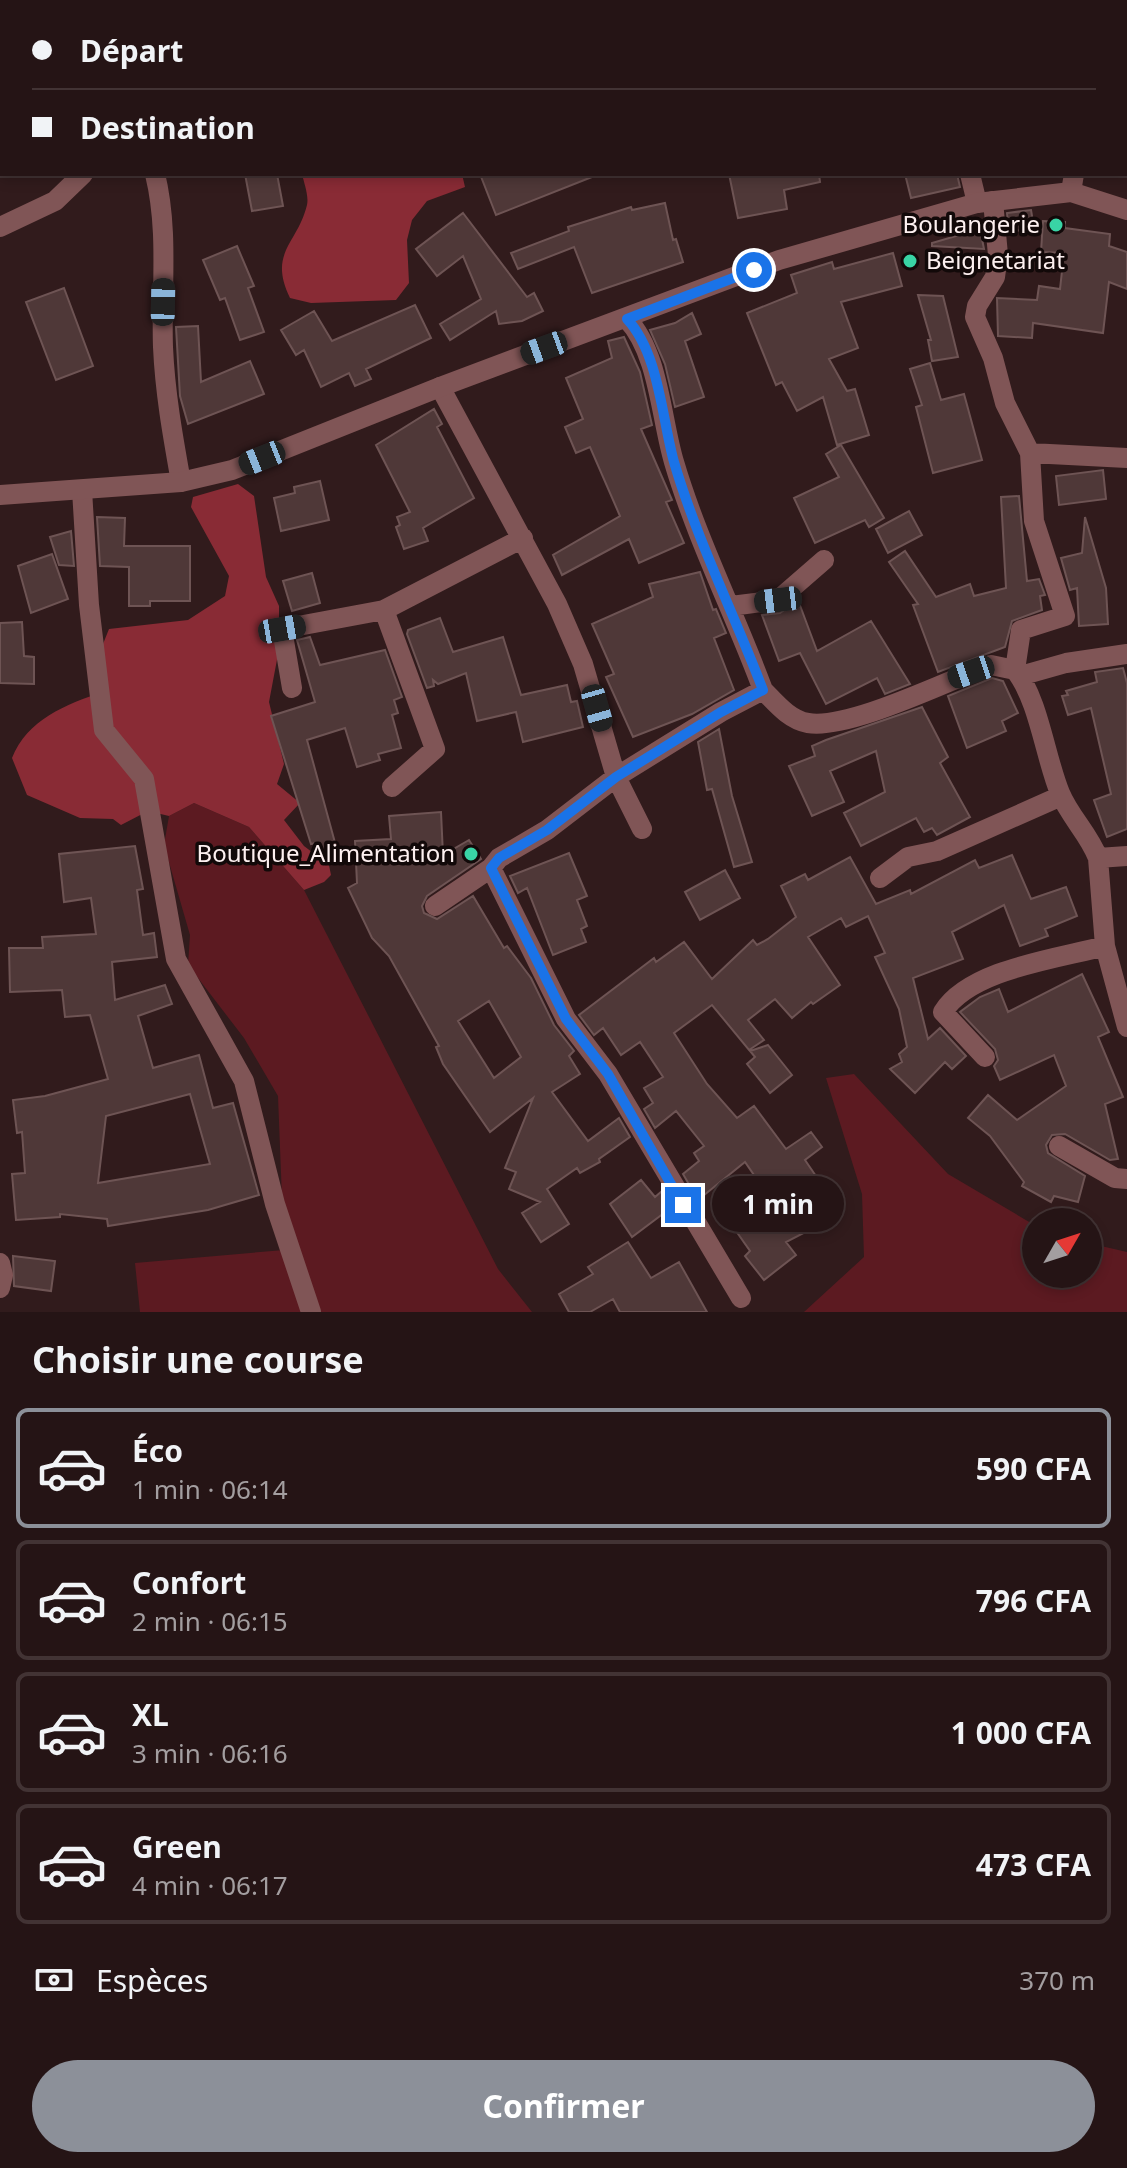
<!DOCTYPE html>
<html lang="fr">
<meta charset="utf-8">
<style>
:root{--surface:#251415;--page:#2d1d1e;--text:#f1f3f6;--muted:#a39ea0;--line:#423334;--accent:#8c9099}
body{margin:0;font-family:"Noto Sans",sans-serif;background:var(--page);color:var(--text);height:100vh;display:flex;flex-direction:column;font-size:30px;white-space:nowrap}
*{box-sizing:border-box;margin:0}
p{font-size:26px;color:var(--muted)}
.icon{flex:none;width:44px;height:44px;fill:none;stroke:currentColor;stroke-width:2;stroke-linecap:round;stroke-linejoin:round}
.map{position:relative;height:1312px;overflow:hidden}
.panel{display:flex;flex-direction:column;background:var(--surface);flex:1}
.panel>*{flex:none}
.hud{position:absolute;left:0px;top:0px;width:1128px;height:176px;box-shadow:0 4px 12px #0003,0 0 0 2px var(--line);display:grid;align-content:center;height:176px;padding:0 32px;background:var(--surface)}
.needle{width:52px;rotate:51deg}
.tools{position:absolute;left:1022px;top:1208px;display:grid;gap:16px}
.tools a{display:grid;place-items:center;width:80px;height:80px;border-radius:50%;background:var(--surface);box-shadow:0 4px 12px #0003,0 0 0 2px var(--line);font-size:40px}
.end{position:absolute;width:36px;height:36px;margin:-18px;border:10px solid #1a73e8;background:#fff;box-shadow:0 0 0 4px #fff}
.from{border-radius:50%}
.bubble{position:absolute;height:56px;border-radius:28px;background:var(--surface);box-shadow:0 4px 12px #0003,0 0 0 2px var(--line);font-size:26px;font-weight:700;line-height:56px;text-align:center}
.car{position:absolute;width:24px;height:48px;margin:-24px -12px;border-radius:10px;box-shadow:0 0 6px 2px #0007;background:linear-gradient(#222 24%,#8ab4d8 0 40%,#222 0 76%,#8ab4d8 0 86%,#222 0)}
.hud b{display:flex;align-items:center;gap:28px;height:76px;font-size:30px}
.hud b+b{border-top:2px solid var(--line)}
.hud i{width:20px;height:20px;background:var(--text)}
ul{padding:0;list-style:none}
li{display:flex;align-items:center;gap:24px;height:120px;margin:0 16px 12px;padding:0 16px;border:4px solid var(--line);border-radius:12px}
li div{flex:1}
li b{display:block;font-size:30px}
li em{font-style:normal;font-weight:700}
li.active{border-color:var(--accent)}
li>.icon{width:72px;height:72px;stroke-width:1.5}
h2{padding:0 32px;font-size:36px;line-height:96px}
.pay{display:flex;align-items:center;gap:20px;height:88px;padding:0 32px;font-size:30px}
.pay p{margin-inline-start:auto}
.primary-button{display:flex;gap:16px;margin-top:auto;padding:16px 32px}
.primary-button a{flex:1;height:92px;border-radius:48px;background:var(--accent);color:#fff;font-size:32px;font-weight:700;line-height:92px;text-align:center}
.map>svg:first-child{display:block}
</style>
<div class="map">
<svg width="1127" height="1312" viewBox="0 0 1127 1312">
<rect width="100%" height="100%" fill="#311b1c"/>
<path fill="#5c1a21" d="M194,803L249,827L304,890L498,1269L532,1312H140L135,1263L284,1250L278,1096L244,1038L188,965L190,935L164,845L169,816Z
M854,1074L948,1174L1036,1226V1274H1088V1243L1127,1252V1312H804L864,1257L862,1194L826,1078Z"/>
<path fill="#892b35" d="M195,0H452L194,2Z
M302,174H462L465,187L427,201L412,220L407,240L409,283L396,300L311,303L290,298C268,252 297,245 307,205C309,196 304,183 302,174Z
M238,484L254,496L266,577L279,606V649L269,702L284,764L277,784L300,803L284,820L304,846L329,865L331,875L324,882L304,890L249,827L194,803L169,816L148,811L121,825L113,819L80,818L27,795L12,758C27,720 66,704 103,692L101,649L109,629L188,620L225,596L229,576L191,507L193,497Z"/>
<path fill="#4f3838" stroke="#6e5454" stroke-width="2" fill-rule="evenodd" d="M245,174H277L283,206L252,211Z
M480,174H597V175L496,215Z
M729,174H819L820,182L784,190L787,209L738,218Z
M905,174H957L960,187L911,198Z
M665,203L673,240L676,239L683,262L592,293L574,247L518,269L511,253L569,231L568,227L631,207L632,210Z
M1031,210L1034,228L1009,232L1007,213Z
M463,213L527,297L534,293L543,311L522,321L499,324L496,311L450,340L440,324L481,299L463,256L437,276L416,249Z
M1043,221L1065,222V228L1110,234L1109,246L1127,252V289L1109,282L1103,333L1033,323L1032,338L998,336L997,298L1037,300L1039,286L1060,289L1064,253L1041,252Z
M980,229L984,249L932,246V243Z
M237,246L254,286L248,288L264,332L240,340L225,298L220,300L203,260Z
M893,253L902,286L841,302L858,348L829,359L847,391L855,389L869,435L837,445L823,397L797,411L782,382L776,385L747,313L797,293L791,275L832,262L834,269Z
M64,288L93,366L56,380L26,302Z
M918,295L943,296L958,357L932,361L928,340H931Z
M415,305L431,338L366,369L371,379L355,386L349,373L321,387L304,350L296,355L281,330L314,311L332,341Z
M692,313L701,334L685,341L704,397L675,407L665,364L650,330L675,323Z
M198,326L201,382L250,361L264,394L188,424L180,396L176,327Z
M624,337L640,372L652,425L641,429L672,500L666,502L684,543L639,563L629,539L562,575L553,555L620,516L590,447L576,453L565,427L583,419L566,378L612,358L608,341Z
M930,363L941,400L964,394L982,460L933,473L916,407L922,405L910,369Z
M434,409L442,424L437,427L474,498L423,528L428,541L404,549L396,527L400,525L397,517L410,512L376,445Z
M841,445L884,518L869,527L865,520L815,543L794,498L839,477L826,454Z
M1103,470L1106,499L1059,505L1056,476Z
M320,481L329,520L281,531L274,498L295,493L294,487Z
M1019,496L1027,581L1039,579L1045,595L1040,596L1042,610L1012,621L1005,647L938,672L913,605L918,604L889,562L905,551L936,597L970,584L974,596L1006,588L1001,497Z
M909,511L922,535L888,553L876,529Z
M97,517L125,518L124,546H190V601H150V606H129V567L100,566Z
M1085,517L1106,588L1108,624L1079,626L1077,588L1070,590L1061,558L1082,553Z
M71,531L74,566L59,565L50,537Z
M52,554L68,599L31,613L18,566Z
M700,572L713,610L716,609L726,633L714,638L734,690L692,714L633,737L606,677L614,674L592,624L653,597L649,584Z
M312,573L320,603L292,611L283,581Z
M798,600L817,651L871,621L910,684L885,694L877,678L826,704L800,653L779,661L762,615L780,613Z
M440,618L453,652L503,637L521,695L567,685L571,702L577,701L583,727L523,742L516,712L477,721L466,673L438,684L433,680L434,686L427,688L407,634L408,630Z
M22,622L24,656L34,657V684L0,683V623Z
M310,637L320,665L385,650L402,697L394,700L398,713L392,715L401,748L378,754L380,760L357,767L345,728L307,740L337,850L317,851L316,843L311,844L271,716L315,702L297,640Z
M1123,668L1127,683V829L1107,837L1094,800L1111,794L1091,708L1068,715L1062,696L1068,695L1066,691L1097,682L1095,672Z
M992,678L1003,681L1018,713L1002,721L1006,731L967,748L948,696Z
M922,707L948,757L940,763L970,817L937,835L932,828L924,832L916,818L861,846L844,813L885,792L876,751L830,771L844,802L812,816L789,766L815,756L812,746L826,740Z
M719,729L732,796L752,862L734,867L712,789L707,790L698,742Z
M441,812L443,855L469,840L481,859L427,896L422,906L424,913L437,919L473,896L504,948L507,946L531,978L554,1025L574,1051L569,1056L580,1074L552,1092L588,1141L619,1118L630,1137L599,1159L600,1162L580,1173L577,1168L547,1189L569,1224L541,1242L522,1213L540,1202L509,1189L516,1172L505,1168L533,1098L490,1132L443,1064L436,1047L439,1046L389,956L372,938L348,888L357,883L355,841L391,839L389,816ZM489,1001L521,1057L494,1078L458,1021Z
M135,846L143,889L137,890L143,935L154,933L157,957L112,962L115,1000L165,985L172,1004L138,1016L153,1068L199,1055L213,1108L233,1103L259,1195L208,1210L108,1226L107,1219L60,1214V1217L16,1220L12,1174L25,1173L22,1132L17,1133L13,1100L45,1096L108,1079L90,1015L65,1017L62,990L10,992L9,948H43L42,937L96,934L91,898L64,902L59,854ZM190,1094L210,1164L98,1183L106,1116Z
M569,853L587,896L577,900L587,926L581,929L586,942L553,955L527,888L518,893L510,876Z
M1012,855L1031,899L1066,887L1077,916L1045,929L1048,936L1020,946L1004,905L952,932L963,959L913,978L928,1039L940,1028L966,1056L952,1069L945,1062L915,1093L890,1069L902,1062L899,1054L907,1047L899,1009L875,957L885,953L868,916L846,927L841,918L808,937L840,985L813,1004L811,1002L792,1018L775,999L748,1020L764,1040L749,1050L712,1005L674,1033L707,1084L737,1118L754,1106L786,1149L811,1132L822,1147L805,1160L820,1182L805,1192L821,1224L786,1242L796,1255L764,1280L745,1256L750,1251L729,1221L767,1194L745,1162L698,1200L683,1174L699,1161L694,1153L704,1146L676,1111L655,1128L644,1109L653,1103L644,1088L663,1077L640,1042L621,1055L603,1028L594,1035L579,1015L654,958L656,962L684,942L712,979L753,940L757,945L768,939L796,917L781,886L805,874L808,880L850,857L876,904L910,890L911,894L975,860L979,868Z
M725,870L740,898L700,920L685,892Z
M1082,974L1109,1032L1098,1037L1123,1097L1105,1104L1118,1159L1110,1160L1065,1134L1052,1135L1046,1145L1048,1153L1085,1176L1078,1202L1054,1196L1051,1202L1022,1186L1024,1182L990,1136L968,1118L988,1095L1017,1120L1066,1086L1054,1055L1000,1080L994,1066L998,1060L995,1049L960,1012L980,997L999,989L1008,1012Z
M768,1045L792,1075L770,1093L747,1064L755,1057L750,1051Z
M641,1180L655,1197L662,1191L672,1207L632,1237L610,1204Z
M628,1242L651,1278L679,1262L707,1312H620L613,1299L590,1312H569L559,1294L593,1274L588,1267Z
M13,1256L55,1261L51,1291L14,1286Z"/>
<g fill="none" stroke-linecap="round" stroke-linejoin="round">
<path stroke="#805556" stroke-width="20" d="M927,0V2
M14,2L15,0
M1109,2L1110,0
M0,35L2,31
M155,174C169,231 161,289 163,347C165,393 173,437 181,482
M970,174L977,203
M1071,192L1074,174
M993,201L998,255L995,277L977,306L975,317L993,358L1005,403L1030,453L1034,521L1065,616L1021,630L1015,670
M0,227L55,201L83,174
M627,319C659,353 661,419 674,462C697,540 735,614 763,690C775,702 789,720 808,723C850,730 948,680 991,665L1015,670C1039,700 1045,757 1060,793C1070,817 1089,834 1098,858L1127,856
M440,387L557,604L583,664L616,777L642,829
M1030,453L1127,458
M82,490L89,605L104,730L144,779L176,959L244,1081L275,1204L311,1312
M731,606L778,600L824,560
M384,610L435,749L392,787
M1020,676L1066,663L1127,654
M292,688L282,629L384,610L523,538
M1098,858L1105,946L1127,1027
M880,878L908,857L937,851L1061,796
M435,906L491,868
M985,1057L943,1012C970,969 1057,959 1105,946
M1059,1146L1115,1178L1127,1179
M0,1263L3,1275L0,1288
M741,1298L608,1074L566,1019L491,868L499,858L547,830L616,777L721,712L763,690"/>
<path stroke="#805556" stroke-width="20" d="M0,495L181,482L232,470L440,387L779,260L977,203L1071,192L1127,210"/>
</g>
<g fill="none" stroke-linecap="round" stroke-linejoin="round">
<path stroke="#1a73e8" stroke-width="10" d="M683,1205L608,1074L566,1019L491,868L499,858L547,830L616,777L721,712L763,690C734,614 697,540 674,462C662,419 659,353 627,319L754,270"/>
</g>
<g fill="#39d4a5" stroke="#120909" stroke-width="3">
<circle cx="1056" cy="225" r="8"/>
<circle cx="910" cy="261" r="8"/>
<circle cx="471" cy="854" r="8"/>
</g>
<g text-anchor="middle" stroke-width="7" stroke-linejoin="round" paint-order="stroke">
<g font-size="24" fill="#fdf0f0" stroke="#120909" text-anchor="end">
<text x="1040" y="233">Boulangerie</text>
<text x="926" y="269" text-anchor="start">Beignetariat</text>
<text x="455" y="862">Boutique_Alimentation</text>
</g>
</g>
</svg>
<div class="tools">
<a><svg class="needle" viewBox="-14 -14 28 28"><path d="M0-13l5 13h-10z" fill="#e53935"/><path d="M0 13l5-13h-10z" fill="#a39ea0"/></svg></a>
</div>
<i class="end from" style="left:754px;top:270px"></i>
<i class="end" style="left:683px;top:1205px"></i>
<div class="bubble" style="left:712px;top:1176px;width:132px">1 min</div>
<i class="car" style="left:163px;top:302px;rotate:1deg"></i>
<i class="car" style="left:544px;top:348px;rotate:250deg"></i>
<i class="car" style="left:262px;top:458px;rotate:248deg"></i>
<i class="car" style="left:778px;top:600px;rotate:263deg"></i>
<i class="car" style="left:282px;top:629px;rotate:80deg"></i>
<i class="car" style="left:971px;top:672px;rotate:251deg"></i>
<i class="car" style="left:597px;top:708px;rotate:164deg"></i>
<div class="hud">
<b><i class="from"></i>Départ</b>
<b><i></i>Destination</b>
</div>
</div>
<section class="panel">
<h2>Choisir une course</h2>
<ul>
<li class="active"><svg class="icon" aria-label="car" viewBox="0 0 24 24"><path d="M5 17H2v-5l4-1 3-4h7l3 4 3 1v5h-3M9 17h6M6 11h13"/><circle cx="7" cy="17" r="2"/><circle cx="17" cy="17" r="2"/></svg><div><b>Éco</b><p>1 min · 06:14</p></div><em>590 CFA</em></li>
<li><svg class="icon" aria-label="car" viewBox="0 0 24 24"><path d="M5 17H2v-5l4-1 3-4h7l3 4 3 1v5h-3M9 17h6M6 11h13"/><circle cx="7" cy="17" r="2"/><circle cx="17" cy="17" r="2"/></svg><div><b>Confort</b><p>2 min · 06:15</p></div><em>796 CFA</em></li>
<li><svg class="icon" aria-label="car" viewBox="0 0 24 24"><path d="M5 17H2v-5l4-1 3-4h7l3 4 3 1v5h-3M9 17h6M6 11h13"/><circle cx="7" cy="17" r="2"/><circle cx="17" cy="17" r="2"/></svg><div><b>XL</b><p>3 min · 06:16</p></div><em>1 000 CFA</em></li>
<li><svg class="icon" aria-label="car" viewBox="0 0 24 24"><path d="M5 17H2v-5l4-1 3-4h7l3 4 3 1v5h-3M9 17h6M6 11h13"/><circle cx="7" cy="17" r="2"/><circle cx="17" cy="17" r="2"/></svg><div><b>Green</b><p>4 min · 06:17</p></div><em>473 CFA</em></li>
</ul>
<div class="pay"><svg class="icon" aria-label="cash" viewBox="0 0 24 24"><path d="M3 7h18v10H3z"/><circle cx="12" cy="12" r="2"/></svg>Espèces<p>370 m</p></div>
<div class="primary-button"><a>Confirmer</a></div>
</section>
